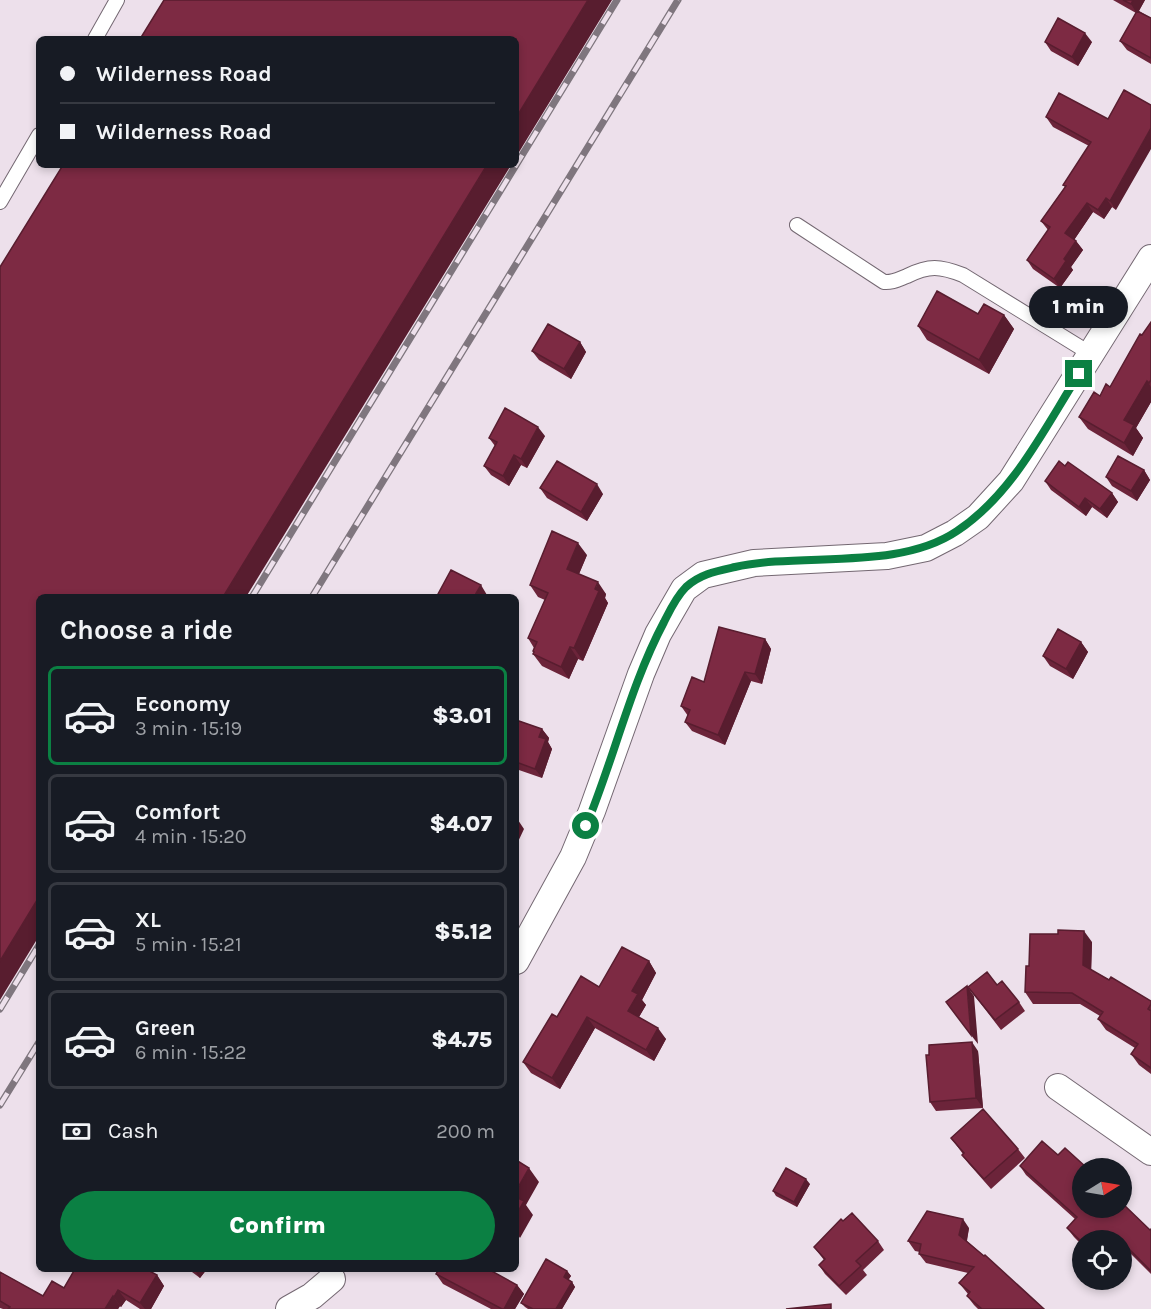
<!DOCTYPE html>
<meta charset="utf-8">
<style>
:root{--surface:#171b24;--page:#242831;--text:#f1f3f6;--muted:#9ea1a6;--line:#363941;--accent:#0b8043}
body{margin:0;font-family:Karla,sans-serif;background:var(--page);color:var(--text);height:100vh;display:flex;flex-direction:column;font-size:22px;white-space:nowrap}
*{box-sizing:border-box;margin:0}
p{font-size:20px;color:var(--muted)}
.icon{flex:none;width:33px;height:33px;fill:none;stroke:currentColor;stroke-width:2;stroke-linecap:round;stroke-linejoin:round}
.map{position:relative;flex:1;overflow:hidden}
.side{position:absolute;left:36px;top:594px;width:483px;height:678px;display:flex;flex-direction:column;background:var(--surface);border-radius:9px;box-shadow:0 3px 9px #0003}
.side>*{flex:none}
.hud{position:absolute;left:36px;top:36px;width:483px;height:132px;border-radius:9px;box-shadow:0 3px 9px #0003;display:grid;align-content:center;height:132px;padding:0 24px;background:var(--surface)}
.needle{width:39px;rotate:79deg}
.buttons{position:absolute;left:1072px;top:1158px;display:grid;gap:12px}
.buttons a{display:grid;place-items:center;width:60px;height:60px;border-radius:50%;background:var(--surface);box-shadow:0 3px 9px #0003;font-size:30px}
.end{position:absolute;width:27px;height:27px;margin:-14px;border:8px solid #0b8043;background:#fff;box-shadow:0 0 0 3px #fff}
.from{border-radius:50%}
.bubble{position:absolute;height:42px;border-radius:21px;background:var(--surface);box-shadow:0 3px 9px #0003;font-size:20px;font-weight:800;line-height:42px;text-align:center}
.hud b{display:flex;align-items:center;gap:21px;height:57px;font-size:22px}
.hud b+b{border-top:2px solid var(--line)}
.hud i{width:15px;height:15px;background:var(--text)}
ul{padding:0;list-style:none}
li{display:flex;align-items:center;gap:18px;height:99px;margin:0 12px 9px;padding:0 12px;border:3px solid var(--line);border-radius:9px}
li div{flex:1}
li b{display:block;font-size:22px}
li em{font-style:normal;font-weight:800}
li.active{border-color:var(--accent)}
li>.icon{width:54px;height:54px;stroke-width:1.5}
h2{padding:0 24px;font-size:27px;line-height:72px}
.pay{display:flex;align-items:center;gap:15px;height:66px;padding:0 24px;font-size:22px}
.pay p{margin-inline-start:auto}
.primary-button{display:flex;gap:12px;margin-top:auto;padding:12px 24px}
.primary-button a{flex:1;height:69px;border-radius:36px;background:var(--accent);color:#fff;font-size:24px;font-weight:800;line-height:69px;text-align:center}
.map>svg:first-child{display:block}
</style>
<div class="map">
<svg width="1151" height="1309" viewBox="0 0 1151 1309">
<rect width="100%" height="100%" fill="#ede0eb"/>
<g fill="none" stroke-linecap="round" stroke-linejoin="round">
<defs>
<path id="service" d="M95,39L117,0
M0,202L39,135
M797,225L884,282C893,283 899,279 907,276C929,265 940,266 963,275L1091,354"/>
<path id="minor" d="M516,961L573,857L592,811L641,674L658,634L684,589L703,575L754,563L887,556L926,548L955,533L978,517L1011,481L1151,258
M1058,1087L1151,1152
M289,1309L312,1296L332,1279"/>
</defs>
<use href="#service" stroke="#746872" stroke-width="16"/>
<use href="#minor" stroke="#746872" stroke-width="28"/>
<use href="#service" stroke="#fff" stroke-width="14"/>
<use href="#minor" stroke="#fff" stroke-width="26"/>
<defs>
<path id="rail" d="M252,597L617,0
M312,597L678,0
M0,1009L39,945
M0,1105L39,1042"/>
</defs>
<use href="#rail" stroke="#7f767e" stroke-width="7"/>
<use href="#rail" stroke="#ede0eb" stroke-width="4.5" stroke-dasharray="14" stroke-linecap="butt"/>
</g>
<path fill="#6c243a" d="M1113,0H1145L1139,11L1151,18V64L1127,50L1120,41L1136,13Z
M1045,42H1092L1078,66L1051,51Z
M1046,117L1108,119L1116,210L1112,207L1104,219L1093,212L1074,240L1076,241L1083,250L1071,267L1073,270L1060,288L1033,269L1027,260L1048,230L1041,221L1065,187L1063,185L1089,146L1053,127Z
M978,314L1004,315L1014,329L989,374L927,340L918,326Z
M1151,322V402L1136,428L1143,438L1133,456L1088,429L1079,417L1110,387Z
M580,342L586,352L571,379L539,360L532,351Z
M545,436L527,468L521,465L509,486L491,475L484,466L495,446L489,438Z
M1065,466L1112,493L1118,502L1107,518L1092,507L1086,516L1051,490L1045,481Z
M1144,470L1150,480L1137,501L1112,486L1106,477Z
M540,488L603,494L587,521L547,498Z
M587,555L579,574L606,594L605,598L608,603L583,661L578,659L569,679L542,666L533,654L534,653L533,651L534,648L528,638L545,600L538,597L530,585Z
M765,639L771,649L762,684L751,681L725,745L692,731L685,722L688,716L681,706L704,682Z
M1081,642L1088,652L1073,679L1050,666L1043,656Z
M516,720L542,729L549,738L548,742L552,749L542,778L516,769Z
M1092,942L1091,970L1151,1001V1074L1139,1065L1131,1054L1135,1048L1106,1030L1098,1019L1100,1016L1080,1004H1033L1025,992L1029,966Z
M649,961L656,973L642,1000L646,1005L639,1017L666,1039L654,1061L595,1028L560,1089L531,1073L523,1062L557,1017L599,987Z
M997,985L1019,1002L1025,1011L1001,1030L968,987Z
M978,1051L983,1108L936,1111L930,1102Z
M951,1138L1018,1149L1025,1158L991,1189L969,1164L962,1155L963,1154Z
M1058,1155L1150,1230L1151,1229V1274L1123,1246L1122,1247V1240H1083V1246L1074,1237L1067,1228L1075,1219L1026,1175L1020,1166Z
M810,1184L797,1207L776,1196L773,1191Z
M843,1221L878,1241L884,1250L863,1270L867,1275L846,1295L825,1274L819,1265L824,1260L814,1247Z
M969,1228L967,1241L1044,1309H978L974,1305L967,1296L968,1294L959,1283L968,1273L926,1263L919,1254L920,1252L915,1251L908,1241Z
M188,1269H207L200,1278Z
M567,1271L571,1276L568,1280L572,1282L575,1287L562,1309H528L525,1307L521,1303Z
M0,1272L43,1296L64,1288L157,1275L164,1286L151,1309H140L126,1300L121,1307L120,1306L118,1309H3L0,1308Z
M436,1274L517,1285L524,1294L515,1309H491L443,1284Z"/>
<path fill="#581d2f" d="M588,0H612L516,157V118Z
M1133,0H1145L1137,14L1131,4Z
M1085,33L1092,42L1078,66L1072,57Z
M1151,128V149L1116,210L1110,201Z
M487,165H511L246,597H223Z
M1106,198L1112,207L1104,219L1098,210Z
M1087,203L1093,212L1072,243L1065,233Z
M1076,241L1083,250L1071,267L1073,270L1060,288L1054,279L1064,259Z
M1004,315L1014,329L989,374L979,360Z
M580,342L586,352L571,379L564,369Z
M1147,381L1151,387V402L1136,428L1143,438L1133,456L1124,443V420Z
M538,427L545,436L527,468L521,459Z
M514,455L521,465L509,486L503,476Z
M1144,470L1150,480L1137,501L1131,491Z
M597,484L603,494L587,521L581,512Z
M1112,493L1118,502L1107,518L1100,509Z
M1085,498L1092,507L1086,516L1079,507Z
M578,543L587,555L576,581L567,569Z
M598,582L606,594L605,598L608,603L583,661L574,648Z
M481,585L487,595L486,597H474Z
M765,639L771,649L762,684L755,674Z
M1081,642L1088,652L1073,679L1066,669Z
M570,647L578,659L569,679L561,667Z
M745,672L751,681L725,745L718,735Z
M542,729L549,738L548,742L552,749L542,778L535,769L539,737Z
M518,820L524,829L516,846V823Z
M39,897V936L0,1000V961Z
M1084,931L1092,942L1091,977L1083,965Z
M649,961L656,973L642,1000L646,1005L636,1022L628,1011L632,991Z
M967,986L974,996L978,1044L971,1035Z
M587,1017L595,1028L560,1089L552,1078Z
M658,1028L666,1039L654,1061L646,1050Z
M972,1042L978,1051L983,1108L976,1098Z
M529,1168L539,1182L526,1205L533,1215L520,1238L516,1232V1191Z
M806,1179L810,1184L797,1207L794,1202Z
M963,1219L969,1228L966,1244L959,1235Z
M194,1269H207L200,1278Z
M567,1271L571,1276L567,1282L564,1277Z
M157,1275L164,1286L151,1309H145L140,1303Z
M572,1282L575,1287L562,1309H556Z
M517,1285L524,1294L515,1309H504Z
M118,1290L126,1300L121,1307L114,1297Z
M113,1296L120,1306L118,1309H105Z"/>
<path fill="#7d2a43" stroke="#581d2f" stroke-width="1.5" d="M164,0H588L516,118V39H140Z
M1123,0H1133L1131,4Z
M1137,11L1151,18V58L1120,41Z
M1058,18L1085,33L1072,57L1045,42Z
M1124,90L1151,105V128L1110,201L1106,198L1098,210L1087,203L1065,233L1076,241L1064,259L1066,261L1054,279L1027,260L1050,227L1041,221L1066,186L1063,185L1091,142L1046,117L1059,93L1108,119Z
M63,165H487L223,597H39V897L0,961V267Z
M937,291L978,314L984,304L1004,315L979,360L918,326Z
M1151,322V380L1149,383L1147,381L1124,420L1134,425L1124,443L1079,417L1094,392L1100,396L1106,384L1110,387L1140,334L1142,335Z
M548,324L580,342L564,369L532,351Z
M505,408L538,427L521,459L514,455L503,476L484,466L497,442L489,438Z
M1118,456L1144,470L1131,491L1106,477Z
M557,461L597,484L581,512L540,488Z
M1059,461L1065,466L1068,462L1112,493L1100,509L1085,498L1079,507L1045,481Z
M552,531L578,543L567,569L598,582L595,589L599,591L574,648L570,647L561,667L533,654L534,652L533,651L537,642L528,638L548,593L530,585Z
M451,570L481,585L474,597H442L438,594Z
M719,627L765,639L755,674L745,672L718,735L685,722L690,710L681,706L692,677L704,682Z
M1058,629L1081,642L1066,669L1043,656Z
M516,720L542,729L539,737L546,739L535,769L516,762Z
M1058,930L1084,931L1083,965L1109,980L1111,977L1151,1001V1004L1148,1009L1151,1011V1068L1131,1054L1138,1044L1098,1019L1103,1012L1072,993L1025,992L1026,966H1029L1030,934H1058Z
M622,947L649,961L632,991L638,994L628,1011L658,1028L646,1050L587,1017L552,1078L523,1062L552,1014L557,1017L581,976L599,987Z
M987,972L997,985L1002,981L1019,1002L995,1020L968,987Z
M967,986L971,1035L946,1002Z
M972,1042L976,1098L930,1102L926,1055H929V1045Z
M983,1109L1018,1149L984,1179L962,1155L964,1153L951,1138Z
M1042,1141L1058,1155L1065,1148L1087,1168H1083V1208H1122V1203L1150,1230L1151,1229V1271L1122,1242V1240H1120L1116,1237L1112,1240H1083V1243L1067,1228L1077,1217L1020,1166Z
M516,1160L529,1168L516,1191Z
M786,1168L806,1179L794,1202L773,1191Z
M516,1197L524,1201L516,1215Z
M927,1211L963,1219L959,1235L984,1256L985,1255L1044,1309H982L967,1296L970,1292L959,1283L974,1267L919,1254L921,1244L908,1241Z
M852,1213L878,1241L856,1261L861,1266L839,1286L819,1265L825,1259L814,1247L841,1219L843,1221Z
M546,1259L567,1271L564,1277L572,1282L556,1309H533L521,1303Z
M75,1269H146L157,1275L140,1303L118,1290L114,1297L113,1296L105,1309H8L10,1307L0,1301V1272L43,1296L52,1281L64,1288Z
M439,1269H488L517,1285L504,1309H502L436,1274Z
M831,1304V1309H786Z"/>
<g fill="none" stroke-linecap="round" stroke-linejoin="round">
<path stroke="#0b8043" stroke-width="8" d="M586,826C614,759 630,686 664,622C670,610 676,597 686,587C700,574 717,571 735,567C804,552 898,571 957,531C1013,494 1044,429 1079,374"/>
</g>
</svg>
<div class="buttons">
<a><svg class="needle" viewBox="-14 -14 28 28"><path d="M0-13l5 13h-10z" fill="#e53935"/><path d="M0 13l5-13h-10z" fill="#9ea1a6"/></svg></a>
<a><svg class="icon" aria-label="locate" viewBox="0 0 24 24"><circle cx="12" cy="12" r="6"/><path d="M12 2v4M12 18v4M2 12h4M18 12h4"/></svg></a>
</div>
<i class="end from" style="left:586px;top:826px"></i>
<i class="end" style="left:1079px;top:374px"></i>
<div class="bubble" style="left:1029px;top:286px;width:99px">1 min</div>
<div class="hud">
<b><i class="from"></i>Wilderness Road</b>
<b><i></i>Wilderness Road</b>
</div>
<section class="side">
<h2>Choose a ride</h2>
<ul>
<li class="active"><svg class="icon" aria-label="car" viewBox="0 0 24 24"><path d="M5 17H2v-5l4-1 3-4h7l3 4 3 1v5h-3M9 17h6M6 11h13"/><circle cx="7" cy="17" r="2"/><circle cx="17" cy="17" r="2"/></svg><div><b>Economy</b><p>3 min · 15:19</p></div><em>$3.01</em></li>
<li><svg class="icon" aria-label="car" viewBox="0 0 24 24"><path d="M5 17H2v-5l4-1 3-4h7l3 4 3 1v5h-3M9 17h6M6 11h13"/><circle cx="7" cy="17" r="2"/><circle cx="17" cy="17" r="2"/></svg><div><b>Comfort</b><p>4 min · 15:20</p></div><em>$4.07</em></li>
<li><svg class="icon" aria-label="car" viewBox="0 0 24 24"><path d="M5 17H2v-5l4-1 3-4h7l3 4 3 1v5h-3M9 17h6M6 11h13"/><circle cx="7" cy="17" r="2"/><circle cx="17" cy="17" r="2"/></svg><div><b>XL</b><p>5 min · 15:21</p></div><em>$5.12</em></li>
<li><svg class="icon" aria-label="car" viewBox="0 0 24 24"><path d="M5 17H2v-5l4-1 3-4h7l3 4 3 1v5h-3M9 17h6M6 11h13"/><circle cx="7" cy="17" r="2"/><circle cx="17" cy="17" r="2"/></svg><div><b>Green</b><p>6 min · 15:22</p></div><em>$4.75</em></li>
</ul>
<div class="pay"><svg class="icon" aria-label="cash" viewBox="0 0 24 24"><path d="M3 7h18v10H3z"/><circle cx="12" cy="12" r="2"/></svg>Cash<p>200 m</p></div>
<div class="primary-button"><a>Confirm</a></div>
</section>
</div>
